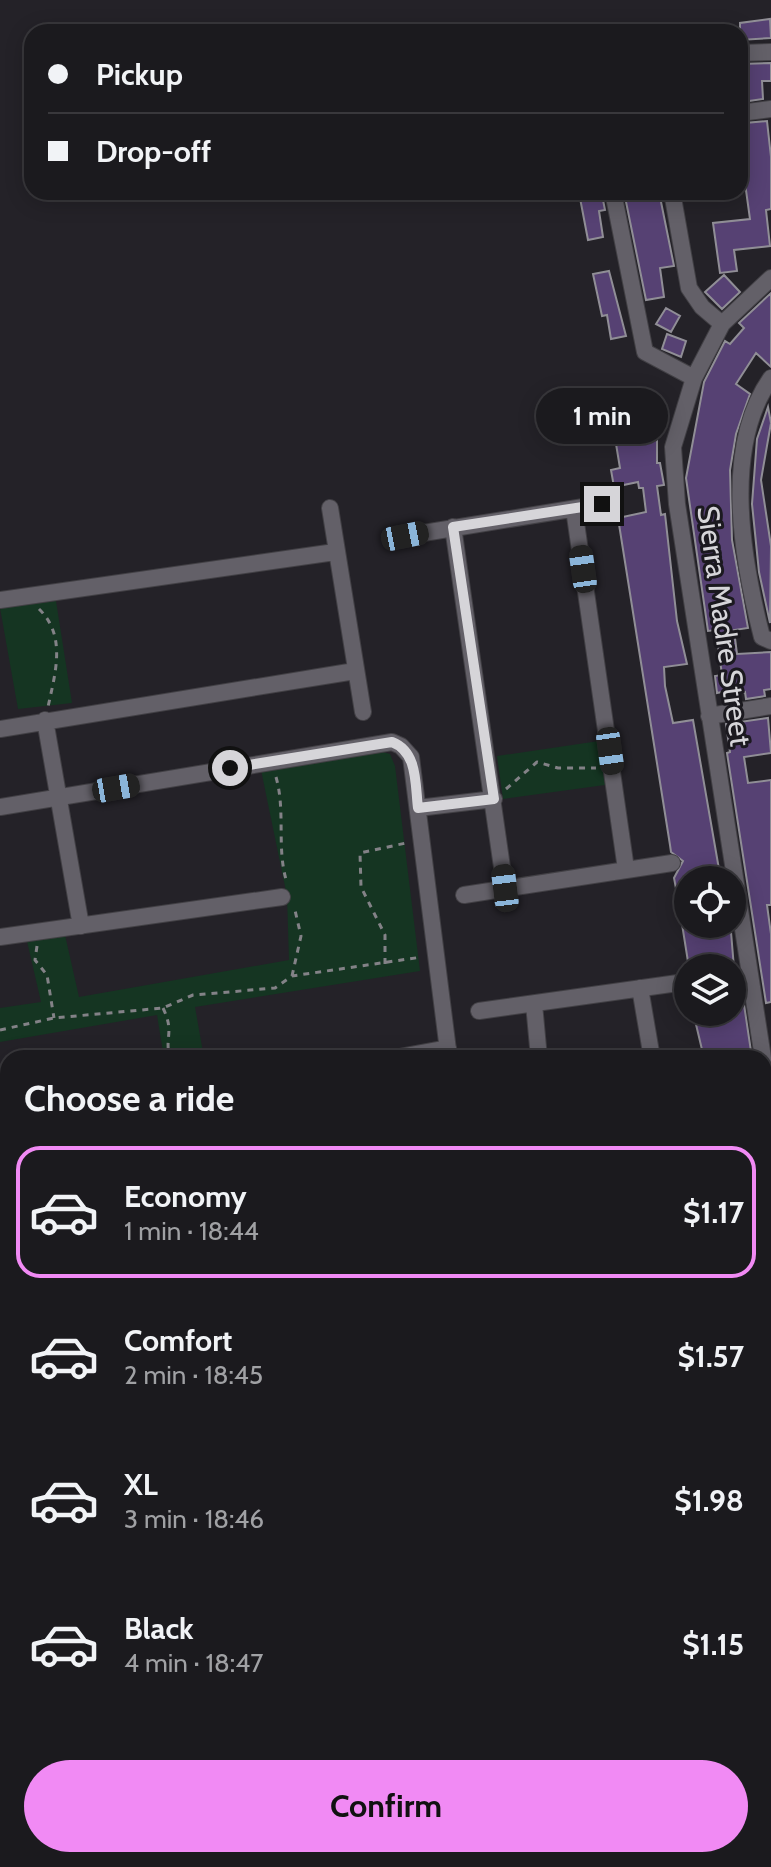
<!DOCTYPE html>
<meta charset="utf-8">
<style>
:root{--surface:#1b1a1e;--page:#242327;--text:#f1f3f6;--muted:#a0a1a4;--line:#39383c;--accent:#f18af4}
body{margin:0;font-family:Cabin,sans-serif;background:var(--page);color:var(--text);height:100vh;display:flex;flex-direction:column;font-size:30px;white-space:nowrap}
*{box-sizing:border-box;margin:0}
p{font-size:26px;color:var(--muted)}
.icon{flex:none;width:44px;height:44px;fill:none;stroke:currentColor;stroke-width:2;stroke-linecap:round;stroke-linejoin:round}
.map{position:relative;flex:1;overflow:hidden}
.panel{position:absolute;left:0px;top:1050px;width:772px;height:818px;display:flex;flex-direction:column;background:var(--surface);border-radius:24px 24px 0 0;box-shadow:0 4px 20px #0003,0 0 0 2px var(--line)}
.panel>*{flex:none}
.banner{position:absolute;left:24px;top:24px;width:724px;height:176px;border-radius:24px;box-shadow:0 4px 20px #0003,0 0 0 2px var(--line);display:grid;align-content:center;height:176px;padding:0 24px;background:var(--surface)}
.tools{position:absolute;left:674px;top:866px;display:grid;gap:16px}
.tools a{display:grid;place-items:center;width:72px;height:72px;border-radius:50%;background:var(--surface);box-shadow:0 4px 20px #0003,0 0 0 2px var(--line);font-size:40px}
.end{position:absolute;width:36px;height:36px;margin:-18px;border:10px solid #d6d5d9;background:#111;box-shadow:0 0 0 4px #111}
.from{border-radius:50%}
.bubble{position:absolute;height:56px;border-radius:28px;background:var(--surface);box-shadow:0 4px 20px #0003,0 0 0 2px var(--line);font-size:26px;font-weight:700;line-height:56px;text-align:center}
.car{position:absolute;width:24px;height:48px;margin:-24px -12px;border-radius:10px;box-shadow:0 0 6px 2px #0007;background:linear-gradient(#222 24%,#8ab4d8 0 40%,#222 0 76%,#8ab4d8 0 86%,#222 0)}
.banner b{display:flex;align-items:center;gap:28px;height:76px;font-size:30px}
.banner b+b{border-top:2px solid var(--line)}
.banner i{width:20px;height:20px;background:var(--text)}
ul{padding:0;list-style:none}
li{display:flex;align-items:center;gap:24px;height:132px;margin:0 16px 12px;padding:0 8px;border:4px solid transparent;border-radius:24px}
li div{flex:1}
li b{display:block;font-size:30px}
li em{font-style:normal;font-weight:700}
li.current{border-color:var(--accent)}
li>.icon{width:72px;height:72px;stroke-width:1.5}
h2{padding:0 24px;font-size:36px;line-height:96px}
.button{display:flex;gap:16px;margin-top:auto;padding:16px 24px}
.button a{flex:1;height:92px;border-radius:48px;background:var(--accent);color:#111;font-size:32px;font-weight:700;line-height:92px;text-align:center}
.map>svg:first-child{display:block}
</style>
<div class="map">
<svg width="771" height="1867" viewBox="0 0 771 1867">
<rect width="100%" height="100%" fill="#242228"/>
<path fill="#153522" d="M56,601L72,703L18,709L0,608Z
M599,741L605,785L503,799L497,756Z
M375,750L390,754L395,766L420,971L195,1007L204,1058H164L157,1015L0,1042V1008L41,1002L27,941L65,935L79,997L289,960L287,896L261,770Z"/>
<path fill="#564173" stroke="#908e96" stroke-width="2" d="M770,19L771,38L740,40V23Z
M771,63V81H762L763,99L742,102L740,64Z
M767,121L771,157V209L766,210L770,246L734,250L737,271L720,273L713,223L750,219L740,147L748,148L745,123Z
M624,192H659L674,266L660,268L664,297L646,300Z
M602,195L605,210L599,211L603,237L588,240L580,198Z
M609,271L626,336L611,339L607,315L602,316L593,274Z
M724,275L740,292L722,309L705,292Z
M771,293V367L756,353L736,384L750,394L736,434L730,470L732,540L748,628L734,630L737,654L771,652V689L764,690L765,696L746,699L745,692L737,694L736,689L717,693L715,676L722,675L716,630L708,631L686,478L704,382L725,341L730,344L744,328L739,323Z
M666,308L680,316L671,332L656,324Z
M667,334L686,341L681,357L662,349Z
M768,407L771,423L761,480L771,546L770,623L759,572L752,504L757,439Z
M642,437H657V463H660L664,485L657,486L661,515L665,514L677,621L687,664L664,667L665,686L673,723L693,720L720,875L688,880V919L682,920L674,878L683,861L671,852L670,845L618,518L646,512L643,488H639L638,482L614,487L611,470L620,468L616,444Z
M768,718L771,753L744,757L748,783L771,780V905H767L771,934V1002L766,1003L727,753L730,752L726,724Z
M682,924H727L731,932L734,968H689Z
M742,991L752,1058H704L694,1016L732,1012V993Z"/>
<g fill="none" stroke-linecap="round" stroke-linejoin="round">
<defs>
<path id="street" d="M740,53L771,52
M740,113L771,109
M613,192L645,352L694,378
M672,192L689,288L702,307L722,324
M771,378C722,448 742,559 762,637L771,641
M330,508L363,712
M574,509L626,869
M453,527L505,888
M405,536L602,504
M0,600L335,552
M709,716L771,706
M45,720L81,926
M0,729L355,671
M0,807L392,742L401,746L411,757L449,1058
M418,808L494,799
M464,895L672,863
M0,937L282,897
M640,988L652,1058
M534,1004L539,1058
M479,1011L678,983
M394,1058L448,1048
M763,1058L677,504L673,447L694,378L722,324L771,278
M764,1061L771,1107
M0,1121L8,1120
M0,1255L8,1254"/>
</defs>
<use href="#street" stroke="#424045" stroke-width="18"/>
<path stroke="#838287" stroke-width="3" stroke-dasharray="6 6" stroke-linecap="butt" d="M39,609C67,636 55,674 48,707
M276,777C286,812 276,848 287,883
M506,789L537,762L558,768H596
M37,946L35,960L47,975L54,1018
M385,964V935L361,887L360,853L406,843
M292,976L301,936L294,906
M163,1008C175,1033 164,1037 170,1058
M0,1030L54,1018L163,1008L193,995L275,988L292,976L422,957"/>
<use href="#street" stroke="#636068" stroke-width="16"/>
</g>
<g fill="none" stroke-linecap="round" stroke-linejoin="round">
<path stroke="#d6d5d9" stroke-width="10" d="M230,768L392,742C418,752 415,784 418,808L494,799L453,527L602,504"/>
</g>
<g text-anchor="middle" stroke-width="6" stroke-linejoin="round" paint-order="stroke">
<g font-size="30" fill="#d6d5d9" stroke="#1b191f">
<text transform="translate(724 626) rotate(82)" y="10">Sierra Madre Street</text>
</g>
</g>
</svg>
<div class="tools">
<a><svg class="icon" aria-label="locate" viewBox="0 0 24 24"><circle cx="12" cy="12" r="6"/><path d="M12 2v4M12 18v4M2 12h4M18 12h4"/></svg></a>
<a><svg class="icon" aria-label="layers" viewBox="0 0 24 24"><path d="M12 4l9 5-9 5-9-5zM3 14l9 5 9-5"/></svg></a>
</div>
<i class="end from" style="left:230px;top:768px"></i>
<i class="end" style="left:602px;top:504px"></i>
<div class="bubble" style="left:536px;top:388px;width:132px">1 min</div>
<i class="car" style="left:405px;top:536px;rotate:79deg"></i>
<i class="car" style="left:583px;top:569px;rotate:352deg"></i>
<i class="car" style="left:610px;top:751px;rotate:172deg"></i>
<i class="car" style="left:116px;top:788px;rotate:80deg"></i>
<i class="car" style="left:505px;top:888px;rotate:353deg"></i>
<div class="banner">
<b><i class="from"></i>Pickup</b>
<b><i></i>Drop-off</b>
</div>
<section class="panel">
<h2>Choose a ride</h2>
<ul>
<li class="current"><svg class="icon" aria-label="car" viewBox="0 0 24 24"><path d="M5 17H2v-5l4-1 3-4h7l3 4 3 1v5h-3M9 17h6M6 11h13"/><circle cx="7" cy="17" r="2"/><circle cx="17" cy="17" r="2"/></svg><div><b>Economy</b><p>1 min · 18:44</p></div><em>$1.17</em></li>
<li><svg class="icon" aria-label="car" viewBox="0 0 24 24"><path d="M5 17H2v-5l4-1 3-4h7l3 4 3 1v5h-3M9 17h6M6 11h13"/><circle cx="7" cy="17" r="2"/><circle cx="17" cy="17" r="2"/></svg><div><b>Comfort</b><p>2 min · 18:45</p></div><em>$1.57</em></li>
<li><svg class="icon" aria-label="car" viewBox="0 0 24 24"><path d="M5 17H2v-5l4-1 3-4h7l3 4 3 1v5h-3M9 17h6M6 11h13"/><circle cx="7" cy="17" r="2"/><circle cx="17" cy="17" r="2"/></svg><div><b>XL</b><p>3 min · 18:46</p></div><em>$1.98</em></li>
<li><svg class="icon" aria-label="car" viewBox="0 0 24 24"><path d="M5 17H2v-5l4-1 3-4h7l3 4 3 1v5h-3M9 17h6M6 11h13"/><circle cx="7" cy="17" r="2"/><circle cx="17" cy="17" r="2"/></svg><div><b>Black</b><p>4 min · 18:47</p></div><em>$1.15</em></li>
</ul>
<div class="button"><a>Confirm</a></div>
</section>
</div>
